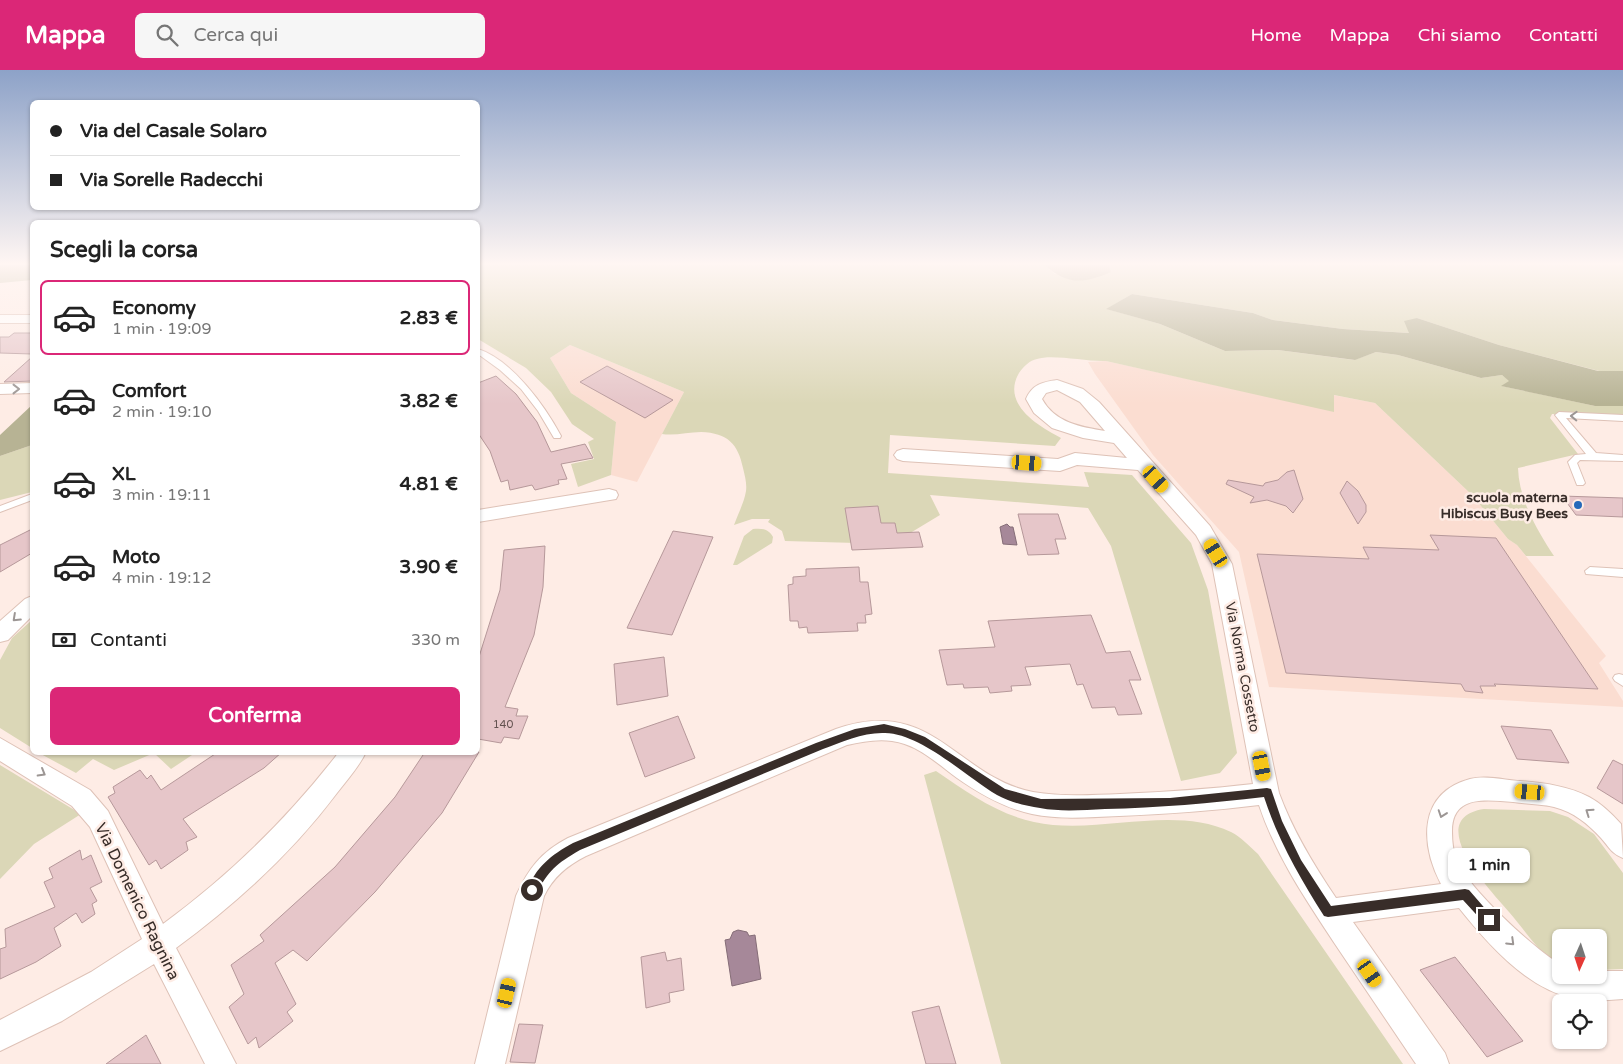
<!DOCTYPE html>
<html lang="it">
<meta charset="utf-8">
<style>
:root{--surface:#fff;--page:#f6f6f6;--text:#222;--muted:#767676;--line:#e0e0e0;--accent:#db2777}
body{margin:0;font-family:"Varela Round",sans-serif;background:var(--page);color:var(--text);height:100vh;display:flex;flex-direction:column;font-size:19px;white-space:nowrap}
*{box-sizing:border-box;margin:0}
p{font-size:16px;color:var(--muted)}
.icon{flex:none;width:28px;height:28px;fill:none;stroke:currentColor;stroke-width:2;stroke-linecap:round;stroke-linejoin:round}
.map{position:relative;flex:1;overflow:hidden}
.side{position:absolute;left:30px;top:150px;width:450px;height:535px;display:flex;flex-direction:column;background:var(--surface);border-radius:8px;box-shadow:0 1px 4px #0004}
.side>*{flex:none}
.guide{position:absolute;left:30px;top:30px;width:450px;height:110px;border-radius:8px;box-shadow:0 1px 4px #0004;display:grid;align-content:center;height:110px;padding:0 20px;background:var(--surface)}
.needle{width:32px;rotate:183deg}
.buttons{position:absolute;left:1552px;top:859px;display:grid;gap:10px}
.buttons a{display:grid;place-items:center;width:55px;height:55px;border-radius:8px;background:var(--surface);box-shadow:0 1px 4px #0004;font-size:25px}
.end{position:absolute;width:22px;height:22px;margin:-11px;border:6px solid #382d29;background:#fff;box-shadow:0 0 0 2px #fff}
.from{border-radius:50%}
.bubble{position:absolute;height:35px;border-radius:8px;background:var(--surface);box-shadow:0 1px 4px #0004;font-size:16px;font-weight:700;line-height:35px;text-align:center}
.car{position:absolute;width:15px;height:30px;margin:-15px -8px;border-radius:6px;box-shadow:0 0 4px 1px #0007;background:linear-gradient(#f5c518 24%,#345 0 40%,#f5c518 0 76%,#345 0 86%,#f5c518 0)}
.guide b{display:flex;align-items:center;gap:18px;height:48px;font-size:19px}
.guide b+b{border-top:1px solid var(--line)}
.guide i{width:12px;height:12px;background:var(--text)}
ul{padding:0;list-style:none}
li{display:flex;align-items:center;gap:15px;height:75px;margin:0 10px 8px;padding:0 10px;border:2px solid transparent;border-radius:8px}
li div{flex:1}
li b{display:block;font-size:19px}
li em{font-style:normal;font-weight:700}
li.on{border-color:var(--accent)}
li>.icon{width:45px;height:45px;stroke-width:1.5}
h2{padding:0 20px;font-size:22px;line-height:60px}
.pay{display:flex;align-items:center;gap:12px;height:55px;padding:0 20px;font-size:19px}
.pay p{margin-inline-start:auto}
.action{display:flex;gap:10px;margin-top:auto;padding:10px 20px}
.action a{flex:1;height:58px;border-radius:8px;background:var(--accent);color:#fff;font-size:20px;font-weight:700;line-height:58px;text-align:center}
header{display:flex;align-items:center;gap:30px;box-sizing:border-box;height:70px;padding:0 25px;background:var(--accent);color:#fff}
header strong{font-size:24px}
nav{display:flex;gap:28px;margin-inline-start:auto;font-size:18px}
.search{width:350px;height:45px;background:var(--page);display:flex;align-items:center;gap:12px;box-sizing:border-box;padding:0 18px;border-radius:8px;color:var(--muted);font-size:19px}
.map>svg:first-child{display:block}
</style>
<header>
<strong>Mappa</strong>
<div class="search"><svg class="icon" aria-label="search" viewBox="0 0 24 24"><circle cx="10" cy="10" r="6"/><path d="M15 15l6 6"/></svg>Cerca qui</div>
<nav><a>Home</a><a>Mappa</a><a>Chi siamo</a><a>Contatti</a></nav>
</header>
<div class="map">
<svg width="1623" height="994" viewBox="0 0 1623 994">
<rect width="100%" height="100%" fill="#feece5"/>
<path fill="#fbddd1" d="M570,275L684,322L637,412L611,405L616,352L571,323L550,288Z
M1106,291L1334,341L1333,325L1375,333L1472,425L1508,469L1517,475L1606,586L1599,593L1623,631V637L1269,617L1239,482L1153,385L1095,304L1088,292Z"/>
<path fill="#dbd7b7" d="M478,195H1044L1055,204L1111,202L1109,195H1623V301H1599L1499,275L1417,248L1410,263L1343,259L1273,250L1253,243L1132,224L1107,239L1160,254L1225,281L1278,280L1354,290L1376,282L1398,285L1481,308L1502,305L1510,311L1502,316L1595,336H1623V347L1552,344L1550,348L1578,384L1518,398C1519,430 1537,460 1554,486H1526L1517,475L1508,469L1472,425L1375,333L1334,325V342L1106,291C1087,292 1053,284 1037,289C1030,290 1023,297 1019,303C1001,334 1038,356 1061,368L1055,376L890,365L888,403L1089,417L1084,402L1132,405L1191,473L1208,520L1237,683L1220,703L1181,711L1111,476L1088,438L930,425L940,445L892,474L785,471L782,461L768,452L770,449H752L734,455C738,444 744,433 746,421C747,414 745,406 743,398C738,374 728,363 701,362C688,362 675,366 662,364L684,322L570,275L550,288L571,323L616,352L611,405L578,417L571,394L594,389L588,372L594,369L572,354L551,322L526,298L478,269Z
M32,375V422L0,430V386Z
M753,459C762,458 769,459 773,467L772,473L737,495H733L744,466Z
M32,550V678L0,658V590L12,568Z
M39,683L195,682V683L171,699L154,683L114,700L93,689L76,703Z
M0,695L81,744L34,774L0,809Z
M936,701C967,722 997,744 1034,752C1097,766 1171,734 1231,762C1241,767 1250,777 1258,784L1403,994H1001L924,705Z
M1484,739L1550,741L1568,747L1594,764L1623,803V899L1599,900V868H1561V897C1540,885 1525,860 1509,842C1492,822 1421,749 1484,739Z"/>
<path fill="#b7b394" d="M0,195H32V210L0,213Z
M1044,195H1109L1111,202C1083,214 1068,215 1044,195Z
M1132,224L1253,243L1273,250L1343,259L1409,263L1404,251L1417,248L1499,275L1598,301H1623V336H1595L1501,316L1509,311L1502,305L1481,308L1398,285L1376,282L1355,290L1278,280L1225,281L1160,254L1106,239Z
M32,335V375L0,386V365Z"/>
<path fill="#a68899" stroke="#856d77" d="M1007,454L1010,457H1013L1017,475L1003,474L1000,457Z
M738,860L747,862L749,866L755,865L761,909L732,916L725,870L730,869L733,862Z"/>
<path fill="#e6c6c9" stroke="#b6989a" d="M14,263H32V284L0,283V267H9Z
M32,287V311L4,312Z
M607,296L673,330L645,348L580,312Z
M496,306L516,324L537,352L551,382L585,374L593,388L561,394L567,409L558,410L559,414L535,420L532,415L510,420L508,410L501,412L490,381L478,363V313Z
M1294,400L1303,429L1293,443L1286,436L1267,430L1250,433L1254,427L1226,414L1228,410L1263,416L1265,413L1278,410L1287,402Z
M1347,411L1358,421L1366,435V442L1358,454L1340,423Z
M1562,426L1623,428V447L1576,445Z
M878,436L881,453H895L897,463L919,462L923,477L852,480L845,438Z
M1018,444H1058L1066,469H1055L1059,484L1028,485Z
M32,459V483L0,502V475Z
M673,461L713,467L672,565L627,558Z
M1430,465L1496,468L1598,619L1494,614L1496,616H1480L1483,623L1465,621L1461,614L1286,603L1257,484L1369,489L1363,477L1439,480Z
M545,476L543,517L534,565L505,637L518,639L516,646H528L519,669L504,667L501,673L478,669V590L500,520L504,480Z
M859,497L860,512H868L872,544L865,545L866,553H857L858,561L808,563L807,557L799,558L798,551H790L788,515L793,514V507L806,506V499Z
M1091,545L1106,583L1130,581L1141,610H1129L1142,644L1118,645L1115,637L1092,638L1083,614L1077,615L1070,594L1025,597L1031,615L1011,616L1012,621L990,623L988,617L964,618L963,614L947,615L939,580L995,577L988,551Z
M664,587L668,626L617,635L614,594Z
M678,646L695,688L645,707L629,663Z
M1501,656L1551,660L1569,693L1517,689Z
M218,682H282L264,698L183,749L197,767L186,772L188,780L161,799L156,790L149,795L108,727L115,723L113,717L140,700L147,709L151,705L161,720Z
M425,682H479L442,743L375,822L307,891L293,880L275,893L296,934L287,942L293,951L259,978L256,967L248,974L229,937L244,924L231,895L264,871L260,865L335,797L395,727Z
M1613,690L1623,695V734L1597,718Z
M80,780L82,790L91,785L102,812L90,818L97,831L92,834L95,844L82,853L76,843L54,858L61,876L36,892L0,909V879L6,877L5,859L55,837L44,812L53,808L49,798Z
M665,882L667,891L681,888L684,920L669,923L670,932L646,938L641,887Z
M1455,887L1523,971L1487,987L1420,900Z
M939,936L956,994H926L912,942Z
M519,954L543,955L535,993L510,992Z
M146,965L161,994H106Z"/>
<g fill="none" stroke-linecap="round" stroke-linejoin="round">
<defs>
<path id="service" d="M478,279C512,290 545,336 561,366L560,368H554L538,341L521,319L500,300L478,284Z
M1559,342L1623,345V351L1566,348L1596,383L1623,385V391L1580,390L1577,393L1585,413L1583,415H1577L1568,392L1575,385L1586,384L1555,345Z
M32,424V430L0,442V436Z
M1590,497L1623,499V507L1586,504L1585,501Z
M1619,604L1623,605V616L1615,611L1613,608L1615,605Z"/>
<path id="minor" d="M0,245H32V253H0Z
M1057,310L1083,319L1099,332L1210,456L1232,494L1279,723C1293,761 1313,794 1336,828L1441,814C1420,774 1418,723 1470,709C1486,705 1504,710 1520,711C1544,713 1568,716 1589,727C1602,734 1612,744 1621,754L1623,788C1612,784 1609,777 1601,768C1588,754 1574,742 1554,737C1541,734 1527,734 1513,732C1487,730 1452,724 1452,761C1452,771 1453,782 1457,791C1470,820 1533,878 1561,895V905H1599V901H1623V929C1606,930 1589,932 1573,928C1527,919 1487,873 1459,838L1353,852L1445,983L1449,994H1416C1389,954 1362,914 1335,874C1306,830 1276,786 1259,735C1212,741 1166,744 1119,746C1090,747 1060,750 1032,744C1004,738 980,724 957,708C938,694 917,674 892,671C876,669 862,672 847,675L586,786C568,795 553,807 544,826L505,994H475L516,826C528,799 541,782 568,768L836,659C933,625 956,707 1033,722C1062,727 1091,725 1120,724C1165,722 1209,719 1253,714L1212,494L1196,465L1138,400L1077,395L1060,401L903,391L897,389L894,385L897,381L903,379L1058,389L1075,383L1127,388L1114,373L1083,368L1052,358L1034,343L1026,329C1032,315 1042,312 1057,310ZM1057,320L1080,332L1105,361C1081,357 1055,353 1042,329L1046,323Z
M32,313V323L0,324V314Z
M609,419L616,421L618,425L616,429L478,452V440Z
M32,526V546L8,570L0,572V551L25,529Z
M0,668L90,720L108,741L163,854C230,805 288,748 339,682H366C359,697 347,710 337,723C292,783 236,834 176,878L236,994H205L154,894L62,951L0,981V950L91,902L142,869L90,757L72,736L0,691Z"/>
</defs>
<use href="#service" stroke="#dec2b7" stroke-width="2"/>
<use href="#minor" stroke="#dec2b7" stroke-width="2"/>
<use href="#service" fill="#fff" fill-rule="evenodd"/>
<use href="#minor" fill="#fff" fill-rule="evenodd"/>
</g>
<defs><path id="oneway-chevron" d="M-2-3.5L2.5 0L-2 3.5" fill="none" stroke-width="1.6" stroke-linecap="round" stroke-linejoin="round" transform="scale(1.25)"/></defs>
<g stroke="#9c9694">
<use href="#oneway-chevron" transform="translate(16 319)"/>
<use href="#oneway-chevron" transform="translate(1574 346) rotate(-178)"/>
<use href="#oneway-chevron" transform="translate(16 548) rotate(137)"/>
<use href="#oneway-chevron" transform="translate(42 703) rotate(30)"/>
<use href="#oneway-chevron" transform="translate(1589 742) rotate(-145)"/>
<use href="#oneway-chevron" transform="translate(1442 744) rotate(109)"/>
<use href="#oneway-chevron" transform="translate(1511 872) rotate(44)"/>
</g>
<linearGradient id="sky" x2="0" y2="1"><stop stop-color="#8da2c8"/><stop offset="0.58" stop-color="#fff6f3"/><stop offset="1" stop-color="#fff6f3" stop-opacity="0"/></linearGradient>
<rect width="1623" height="334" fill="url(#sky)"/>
<path fill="#382d29" d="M884,654L905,659L925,667L1005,719L1041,729L1170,728L1267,718L1271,719L1282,751L1301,790L1331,836L1465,819L1469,820L1495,850L1489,856L1485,854L1463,830L1328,847L1324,846C1300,808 1278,770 1264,727C1211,733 1158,738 1105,739C1083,740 1061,742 1040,738C1025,736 1010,732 997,725C965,706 922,664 885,663C864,662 842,672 823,679L580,780C556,794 549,800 536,824H528L527,820C536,797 551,785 573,773L816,673L855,659Z"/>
<circle fill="#2569ba" stroke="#feece5" stroke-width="2" cx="1578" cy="435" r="5"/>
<g text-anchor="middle" stroke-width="5" stroke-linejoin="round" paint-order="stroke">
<g font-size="11" fill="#645351">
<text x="503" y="658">140</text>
</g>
<g font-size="14" font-weight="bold" fill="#382d29" stroke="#feece5" text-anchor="end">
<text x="1568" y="432">scuola materna<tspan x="1568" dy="16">Hibiscus Busy Bees</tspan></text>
</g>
<g font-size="14" fill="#382d29" stroke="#feece5">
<text transform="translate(1243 597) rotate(79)" y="5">Via Norma Cossetto</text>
</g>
<g font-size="16" fill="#382d29" stroke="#feece5">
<text transform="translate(138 831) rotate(64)" y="6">Via Domenico Ragnina</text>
</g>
</g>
</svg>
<div class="buttons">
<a><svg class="needle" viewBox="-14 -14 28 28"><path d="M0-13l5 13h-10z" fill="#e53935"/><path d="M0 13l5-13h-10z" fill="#767676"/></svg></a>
<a><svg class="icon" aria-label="locate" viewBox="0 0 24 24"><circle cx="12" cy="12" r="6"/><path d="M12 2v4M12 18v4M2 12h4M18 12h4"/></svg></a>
</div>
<i class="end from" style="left:532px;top:820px"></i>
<i class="end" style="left:1489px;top:850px"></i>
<div class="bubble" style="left:1448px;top:778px;width:82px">1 min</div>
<i class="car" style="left:1027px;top:393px;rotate:94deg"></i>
<i class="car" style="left:1156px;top:409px;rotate:138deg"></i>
<i class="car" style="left:1216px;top:483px;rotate:328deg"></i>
<i class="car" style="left:1262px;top:696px;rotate:169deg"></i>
<i class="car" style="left:1530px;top:722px;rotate:274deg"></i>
<i class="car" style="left:1370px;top:903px;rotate:145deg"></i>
<i class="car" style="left:507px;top:923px;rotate:13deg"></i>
<div class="guide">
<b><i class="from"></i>Via del Casale Solaro</b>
<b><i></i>Via Sorelle Radecchi</b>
</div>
<section class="side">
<h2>Scegli la corsa</h2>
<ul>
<li class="on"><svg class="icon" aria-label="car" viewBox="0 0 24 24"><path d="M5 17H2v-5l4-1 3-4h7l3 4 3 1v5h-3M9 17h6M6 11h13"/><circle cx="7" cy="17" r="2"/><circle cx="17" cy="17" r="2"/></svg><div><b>Economy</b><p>1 min · 19:09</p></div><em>2.83 €</em></li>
<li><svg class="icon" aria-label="car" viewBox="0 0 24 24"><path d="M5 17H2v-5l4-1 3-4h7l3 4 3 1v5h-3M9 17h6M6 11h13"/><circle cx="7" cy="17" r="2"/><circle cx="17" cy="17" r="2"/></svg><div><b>Comfort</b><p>2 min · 19:10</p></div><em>3.82 €</em></li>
<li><svg class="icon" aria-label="car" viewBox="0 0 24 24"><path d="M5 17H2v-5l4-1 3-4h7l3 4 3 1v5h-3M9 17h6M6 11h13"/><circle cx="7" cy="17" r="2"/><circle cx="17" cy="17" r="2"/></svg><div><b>XL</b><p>3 min · 19:11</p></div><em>4.81 €</em></li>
<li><svg class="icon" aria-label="car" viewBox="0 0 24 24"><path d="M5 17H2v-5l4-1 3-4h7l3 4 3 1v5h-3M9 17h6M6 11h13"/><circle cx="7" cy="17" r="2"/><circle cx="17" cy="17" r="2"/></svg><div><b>Moto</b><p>4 min · 19:12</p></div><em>3.90 €</em></li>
</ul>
<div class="pay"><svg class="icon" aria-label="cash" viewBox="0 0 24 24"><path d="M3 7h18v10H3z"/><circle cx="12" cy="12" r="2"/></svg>Contanti<p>330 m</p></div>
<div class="action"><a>Conferma</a></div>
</section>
</div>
